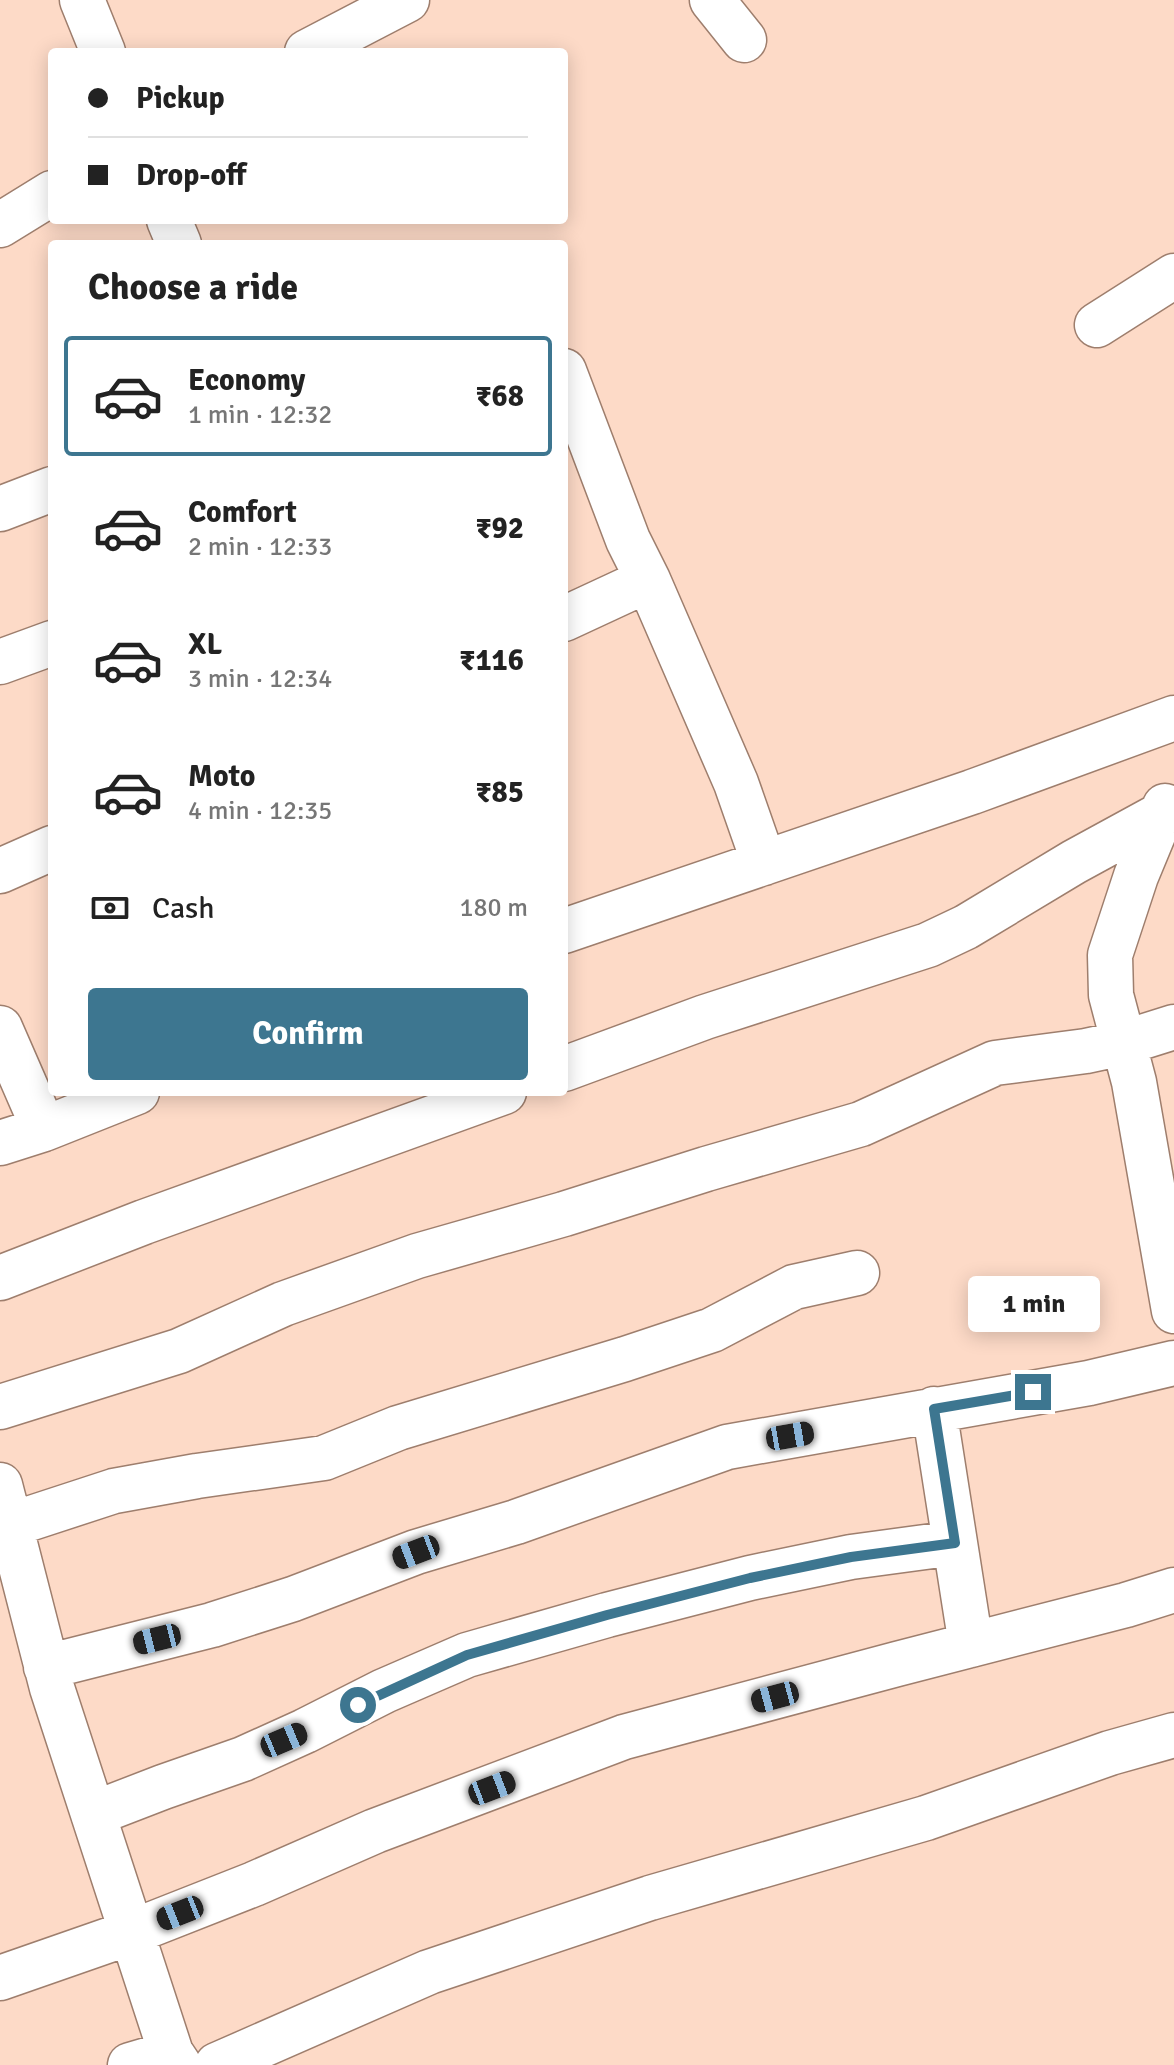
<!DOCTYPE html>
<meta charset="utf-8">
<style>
:root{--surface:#fff;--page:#f6f6f6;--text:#222;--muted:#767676;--line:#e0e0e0;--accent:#3d7690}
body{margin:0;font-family:Signika,sans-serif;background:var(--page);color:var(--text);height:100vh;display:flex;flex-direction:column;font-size:30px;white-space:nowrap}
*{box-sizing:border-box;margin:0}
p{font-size:26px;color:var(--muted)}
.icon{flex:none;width:44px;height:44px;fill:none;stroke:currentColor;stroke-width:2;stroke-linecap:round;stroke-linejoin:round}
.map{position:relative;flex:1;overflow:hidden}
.details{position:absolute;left:48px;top:240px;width:520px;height:856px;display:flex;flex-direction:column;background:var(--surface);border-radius:8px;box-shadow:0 4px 20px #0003}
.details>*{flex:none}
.hud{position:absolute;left:48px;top:48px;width:520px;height:176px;border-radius:8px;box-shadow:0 4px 20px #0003;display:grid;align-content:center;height:176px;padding:0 40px;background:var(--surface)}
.end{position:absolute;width:36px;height:36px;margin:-18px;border:10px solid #3d7690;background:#fff;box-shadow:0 0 0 4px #fff}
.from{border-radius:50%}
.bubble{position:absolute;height:56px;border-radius:8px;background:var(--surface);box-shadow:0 4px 20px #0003;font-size:26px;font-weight:700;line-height:56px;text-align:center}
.car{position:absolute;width:24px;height:48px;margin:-24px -12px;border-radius:10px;box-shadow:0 0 6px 2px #0007;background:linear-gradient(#222 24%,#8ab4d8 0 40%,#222 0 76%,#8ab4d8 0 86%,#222 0)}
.hud b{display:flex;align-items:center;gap:28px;height:76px;font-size:30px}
.hud b+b{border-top:2px solid var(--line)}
.hud i{width:20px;height:20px;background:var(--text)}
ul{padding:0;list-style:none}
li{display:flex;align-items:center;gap:24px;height:120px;margin:0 16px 12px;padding:0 24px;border:4px solid transparent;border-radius:8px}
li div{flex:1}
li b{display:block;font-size:30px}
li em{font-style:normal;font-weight:700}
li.on{border-color:var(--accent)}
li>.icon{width:72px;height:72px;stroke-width:1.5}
h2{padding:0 40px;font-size:36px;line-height:96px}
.pay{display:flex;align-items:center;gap:20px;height:88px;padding:0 40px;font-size:30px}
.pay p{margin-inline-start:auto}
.cta{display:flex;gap:16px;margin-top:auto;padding:16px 40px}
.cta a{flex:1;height:92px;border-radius:8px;background:var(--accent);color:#fff;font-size:32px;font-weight:700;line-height:92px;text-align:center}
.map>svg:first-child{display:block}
</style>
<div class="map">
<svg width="1174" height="2065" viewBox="0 0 1174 2065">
<rect width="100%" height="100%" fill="#fddac7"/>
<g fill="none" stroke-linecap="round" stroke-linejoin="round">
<defs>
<path id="minor" d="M82,0L103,52
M712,0L744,40
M307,52L407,0
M169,220L179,244
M0,225L52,193
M1097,325L1174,276
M564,371L628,540L648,580L736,783L764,863
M0,509L52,489
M564,619L648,580
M0,662L52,643
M1165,806L1136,876L1110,955L1111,995L1134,1082L1174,1311
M0,871L52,848
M564,931L972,792L1174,718
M0,1028L44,1129
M564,1069L705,1017L928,945L966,927L1074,862L1162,814
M0,1143L44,1129L137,1092
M0,1278L144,1222L504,1092
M0,1407L179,1351L283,1304L417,1256L564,1214L706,1169L861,1124L995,1063L1086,1051L1123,1043L1174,1027
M934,1409L971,1645
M0,1485L52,1688L171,2053L179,2065
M10,1525L114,1491L197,1476L324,1458L398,1428L625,1359L712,1330L794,1287L857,1273
M46,1667L212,1625L293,1599L416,1552L516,1522L727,1447L1089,1383L1174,1363
M93,1814L163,1787L243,1759L305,1731L384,1691L467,1655L607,1615L750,1578L851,1557L955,1543
M0,1978L132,1932L254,1884L375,1831L624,1737L897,1664L1126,1605L1174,1590
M130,2065L171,2053
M217,2065L429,1972L650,1898L926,1818L1110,1753L1174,1735"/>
</defs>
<use href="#minor" stroke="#9e7e6d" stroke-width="47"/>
<use href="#minor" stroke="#fff" stroke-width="44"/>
</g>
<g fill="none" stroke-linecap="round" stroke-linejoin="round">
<path stroke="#3d7690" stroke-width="10" d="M358,1705L467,1655L607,1615L750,1578L851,1557L955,1543L934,1409L1033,1392"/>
</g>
</svg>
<i class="end from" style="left:358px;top:1705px"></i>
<i class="end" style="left:1033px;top:1392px"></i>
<div class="bubble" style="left:968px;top:1276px;width:132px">1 min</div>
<i class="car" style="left:790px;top:1436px;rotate:80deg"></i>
<i class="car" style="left:416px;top:1552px;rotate:249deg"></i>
<i class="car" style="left:157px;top:1639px;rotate:256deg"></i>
<i class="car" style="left:775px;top:1697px;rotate:255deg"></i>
<i class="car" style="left:284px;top:1740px;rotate:67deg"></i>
<i class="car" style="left:492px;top:1788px;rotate:69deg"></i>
<i class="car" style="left:180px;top:1913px;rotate:248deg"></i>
<div class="hud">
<b><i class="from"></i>Pickup</b>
<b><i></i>Drop-off</b>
</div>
<section class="details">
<h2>Choose a ride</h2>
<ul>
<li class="on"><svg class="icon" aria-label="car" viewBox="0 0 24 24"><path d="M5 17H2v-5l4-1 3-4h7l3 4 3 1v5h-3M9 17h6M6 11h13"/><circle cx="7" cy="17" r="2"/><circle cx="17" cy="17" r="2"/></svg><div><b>Economy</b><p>1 min · 12:32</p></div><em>₹68</em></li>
<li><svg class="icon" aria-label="car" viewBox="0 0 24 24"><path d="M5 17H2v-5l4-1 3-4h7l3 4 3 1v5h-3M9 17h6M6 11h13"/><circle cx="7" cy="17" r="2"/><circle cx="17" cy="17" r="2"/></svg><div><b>Comfort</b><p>2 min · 12:33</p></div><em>₹92</em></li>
<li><svg class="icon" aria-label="car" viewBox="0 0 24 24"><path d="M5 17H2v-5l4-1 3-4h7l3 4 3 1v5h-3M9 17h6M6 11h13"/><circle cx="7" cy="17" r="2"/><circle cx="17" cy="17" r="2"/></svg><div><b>XL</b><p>3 min · 12:34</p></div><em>₹116</em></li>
<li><svg class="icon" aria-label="car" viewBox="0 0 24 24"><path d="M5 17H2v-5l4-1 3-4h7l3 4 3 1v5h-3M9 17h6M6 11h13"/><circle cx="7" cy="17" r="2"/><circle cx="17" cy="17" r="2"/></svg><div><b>Moto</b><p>4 min · 12:35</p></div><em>₹85</em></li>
</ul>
<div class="pay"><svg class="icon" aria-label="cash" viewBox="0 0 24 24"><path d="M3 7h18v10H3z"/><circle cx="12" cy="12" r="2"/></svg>Cash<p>180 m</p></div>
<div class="cta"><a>Confirm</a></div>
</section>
</div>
